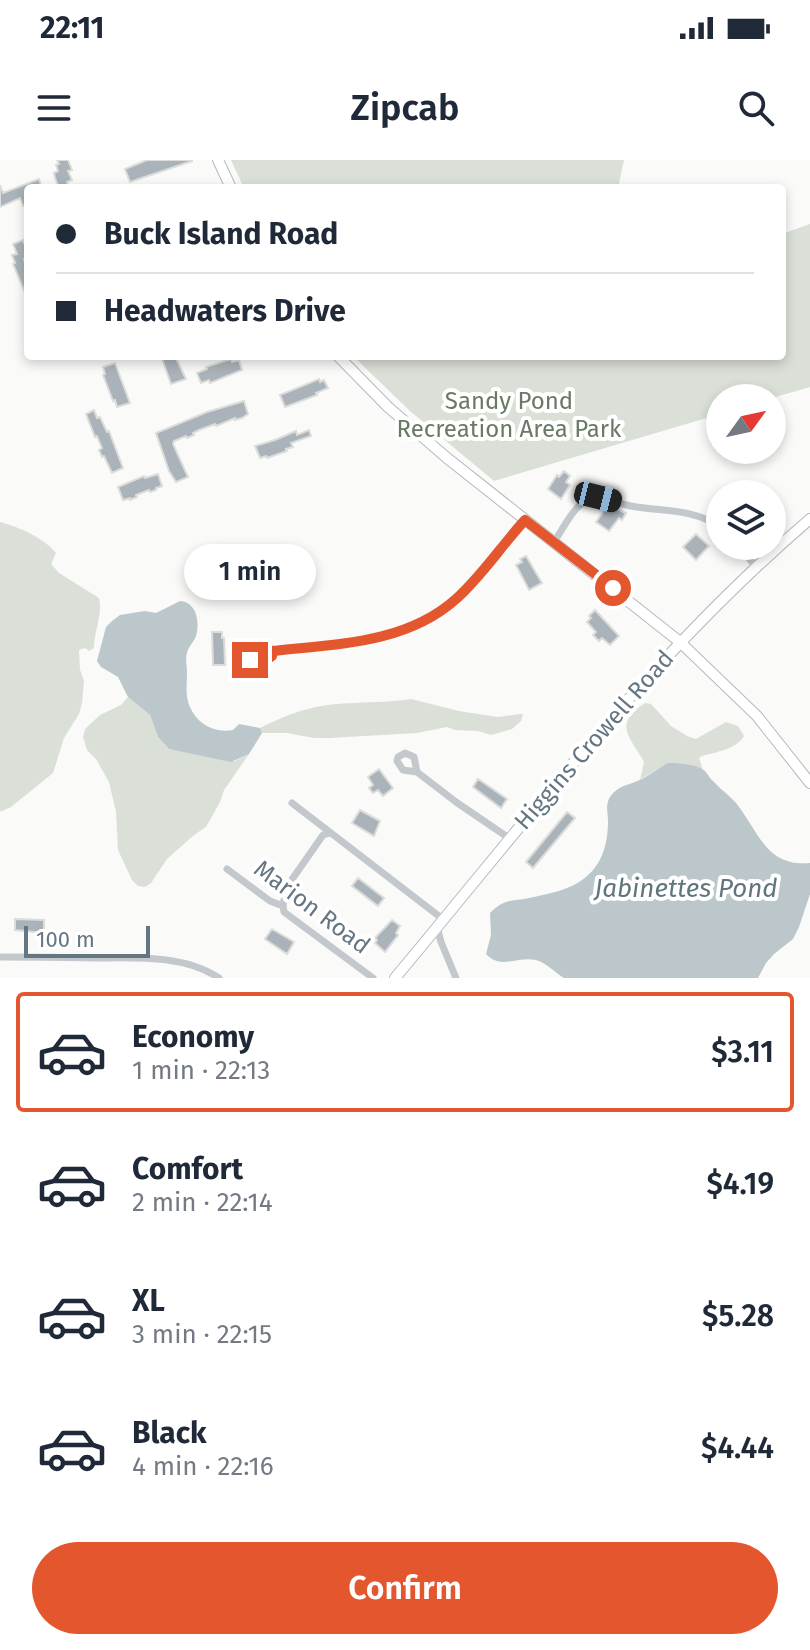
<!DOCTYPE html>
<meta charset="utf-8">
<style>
:root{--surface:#fff;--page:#f6f6f7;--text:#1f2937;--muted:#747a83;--line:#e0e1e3;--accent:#e4572e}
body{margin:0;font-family:"Fira Sans",sans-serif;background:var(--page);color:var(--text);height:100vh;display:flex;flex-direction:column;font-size:30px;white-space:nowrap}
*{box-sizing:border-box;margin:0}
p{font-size:26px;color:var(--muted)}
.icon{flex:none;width:44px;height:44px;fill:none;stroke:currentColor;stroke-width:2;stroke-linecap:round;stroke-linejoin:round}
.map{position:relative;height:818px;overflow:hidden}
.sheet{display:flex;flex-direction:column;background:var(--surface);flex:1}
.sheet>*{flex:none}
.hud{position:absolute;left:24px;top:24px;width:762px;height:176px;border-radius:8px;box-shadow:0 4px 12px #0003;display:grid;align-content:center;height:176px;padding:0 32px;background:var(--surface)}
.needle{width:52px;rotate:57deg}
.controls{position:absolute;left:706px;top:224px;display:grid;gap:16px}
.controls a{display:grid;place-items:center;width:80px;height:80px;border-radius:50%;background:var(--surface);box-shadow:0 4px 12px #0003;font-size:40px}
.scale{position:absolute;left:24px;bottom:20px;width:126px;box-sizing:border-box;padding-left:8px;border:4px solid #657683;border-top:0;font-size:22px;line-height:28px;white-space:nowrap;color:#657683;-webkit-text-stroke:6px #fff;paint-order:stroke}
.end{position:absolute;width:36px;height:36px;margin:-18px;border:10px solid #e4572e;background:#fff;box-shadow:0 0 0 4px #fff}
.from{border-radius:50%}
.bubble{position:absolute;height:56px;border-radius:28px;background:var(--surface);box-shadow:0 4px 12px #0003;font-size:26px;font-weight:600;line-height:56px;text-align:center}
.car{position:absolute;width:24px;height:48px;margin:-24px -12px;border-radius:10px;box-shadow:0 0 6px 2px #0007;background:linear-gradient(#222 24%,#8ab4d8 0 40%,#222 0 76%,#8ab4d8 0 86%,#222 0)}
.hud b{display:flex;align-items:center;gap:28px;height:76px;font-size:30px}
.hud b+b{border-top:2px solid var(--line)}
.hud i{width:20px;height:20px;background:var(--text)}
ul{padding:14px 0 0;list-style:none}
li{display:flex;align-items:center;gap:24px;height:120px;margin:0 16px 12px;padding:0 16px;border:4px solid transparent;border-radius:8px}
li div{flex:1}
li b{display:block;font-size:30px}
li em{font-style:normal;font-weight:600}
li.active{border-color:var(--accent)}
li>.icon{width:72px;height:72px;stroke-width:1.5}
.button{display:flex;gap:16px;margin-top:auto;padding:16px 32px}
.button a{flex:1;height:92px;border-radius:48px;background:var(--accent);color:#fff;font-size:32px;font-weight:600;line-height:92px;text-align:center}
.status{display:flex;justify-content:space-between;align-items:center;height:56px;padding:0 40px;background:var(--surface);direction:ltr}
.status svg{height:22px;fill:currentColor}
header{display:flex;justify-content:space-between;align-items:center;height:104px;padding:0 32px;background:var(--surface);font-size:36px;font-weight:600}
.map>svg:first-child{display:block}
</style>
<div class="status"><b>22:11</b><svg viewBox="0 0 49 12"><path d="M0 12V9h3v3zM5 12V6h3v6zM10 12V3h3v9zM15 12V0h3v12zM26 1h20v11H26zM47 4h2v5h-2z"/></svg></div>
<header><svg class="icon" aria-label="menu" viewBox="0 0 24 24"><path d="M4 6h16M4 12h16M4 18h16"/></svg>Zipcab<svg class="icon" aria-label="search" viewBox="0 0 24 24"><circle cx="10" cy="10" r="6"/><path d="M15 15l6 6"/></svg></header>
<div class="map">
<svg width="810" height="818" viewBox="0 0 810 818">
<rect width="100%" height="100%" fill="#fafaf8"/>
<path fill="#dadfd7" d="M231,0H624L618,28H244Z
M810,64V227L772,238H720V254L494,321L410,251L353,196H782V74Z
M0,362C19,367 44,378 56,393L51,404L59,413L99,438C103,454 94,471 94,488L89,491L85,488L79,490L80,510L84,521L82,543L79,554L64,578L53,613L11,647L2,651H0Z
M128,537L150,555L158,577L169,589L235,601L249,594L224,630L220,642L206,667L194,675L167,699L151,723L145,727L138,726L132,720L118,690L116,652L109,622L96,599L87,590L83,577L85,569L100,555L121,545Z
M411,539L459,551L484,555L498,557L520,554H523L521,561L512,569L491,575L478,571L455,570L447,567L417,573L329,578H314L287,573H262L260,568C280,558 299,550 321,546C350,541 381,544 411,539Z
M645,543L651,544L671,566L687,576L696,579L726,562L738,566L744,576C737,589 716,592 702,596L699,598L703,610C678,601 662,604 640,620L644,602C630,576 612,565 645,543Z"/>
<path fill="#bbc7cb" d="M180,441C197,442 200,463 196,476C194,482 188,487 187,493C185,499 187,506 187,512C187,521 186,529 187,537C191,560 211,574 233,570L239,564L260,568L262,573L249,594L231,602L169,589L158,577L150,555L128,537L118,517L101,507L97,501L106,467L112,461L120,455L145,451L156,453Z
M668,603C678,603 697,604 705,611C707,613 711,620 713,621C720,629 729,635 736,643C759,672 766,707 810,703V734L799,767L793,779L774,794L766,803L758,818H564C554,812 547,803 536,800C516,796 501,810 486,794L491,775L490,753C505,738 510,742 529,738C548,734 571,730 586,717C603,703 608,682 608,661C608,653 605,645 610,637C618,625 630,625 642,619C651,614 659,608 668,603Z"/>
<path fill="#aab3b9" stroke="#dcdcda" stroke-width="2" d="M57,0H68L72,10L68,11L72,20L67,22L69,26L64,28H59L55,18L54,13L58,11L56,5L59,4Z
M147,0H192V1L130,22L125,9Z
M39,19L42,28H28V44L23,46L20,38L0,47V25L3,33Z
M23,80L28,93V97L24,99L28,113V140L13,104L15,103L12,95L17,94L13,84Z
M161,196H175L186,219L171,224Z
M231,199L232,202L239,200L242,210L210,223L209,220L201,223L197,213L207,209L206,207Z
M115,203L130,243L117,247L115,240L113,241L103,215L105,214L103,207Z
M319,219L320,222L324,220L328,228L316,233L317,235L285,247L280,235Z
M244,241L248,254L242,258L235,260V258L216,266L215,264L199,270L193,273L194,275L187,278L186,276L174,281L173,284L188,317L176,322L169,311L156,273L207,252Z
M94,250L97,258L100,257L107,272L109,271L123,308L112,313L104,296L102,297L99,290L102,288L97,276L95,277L86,254Z
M309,270L311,276L291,283L293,287L286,289L287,291L267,298L266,296L260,298L255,286L275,280L296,271L297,275Z
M564,311L570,316L566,322L570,325L561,339L548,329L557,315L559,317Z
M158,314L162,326L156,328V330L150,332L149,330L136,335L137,337L130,340V338L123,340L118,327L144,316L145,318Z
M612,347L626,353L622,360L619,358L609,371L596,362L606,348L610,351Z
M696,374L709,386L696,400L683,387Z
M526,396L542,423L529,430L516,405L522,402L520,399Z
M595,450L619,476L610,485L602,478L599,481L593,475L596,472L587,462L591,458L589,456Z
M212,472H222V478H224L225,505H213Z
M379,609L393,628L383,636L378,630L373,633L369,628L373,625L368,617Z
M478,619L507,639L501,648L473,627Z
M360,650L380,661L374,676L352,663Z
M567,652L575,658L533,708L526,702Z
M358,718L384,738L378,746L352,726Z
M15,759L44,760V773L15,770Z
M392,760L400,766L396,773L398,775L385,792L375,783L377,780L375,778Z
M272,769L294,782L287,794L265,779Z"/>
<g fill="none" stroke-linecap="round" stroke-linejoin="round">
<defs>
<path id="secondary" d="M218,0L231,28
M338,196L388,247L447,298L680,482L757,556L810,623
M395,818C528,659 652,494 810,359"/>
</defs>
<use href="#secondary" stroke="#b3babf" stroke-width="12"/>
<path stroke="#c3c8cc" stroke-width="7" d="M554,382C563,369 574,345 589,339C604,334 617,344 631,346C663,352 693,348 720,367
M739,386L756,407
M273,491L272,496L261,504C240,503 249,481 268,485L273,491C335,484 406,483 456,439C482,416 502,385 525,360
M417,612L403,610L397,601L398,597L405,593L414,597L417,612L456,642L509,678
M292,643L444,760
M227,709L270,741L283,746L284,752L373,818
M283,746L286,728L323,675L330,673
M437,767L441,782L456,818
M0,797C31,797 62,797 93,798C134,798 183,794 219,818"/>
<use href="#secondary" stroke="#fff" stroke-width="10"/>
</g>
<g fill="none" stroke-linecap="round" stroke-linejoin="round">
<path stroke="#e4572e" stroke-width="10" d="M250,500L254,503L261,504L272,496L273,491C335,484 406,484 456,439C481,417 502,385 525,360L613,428"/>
</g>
<g text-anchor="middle" stroke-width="8" stroke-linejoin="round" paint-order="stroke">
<g font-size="24" fill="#687a64" stroke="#fff">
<text x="509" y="249">Sandy Pond<tspan x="509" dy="28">Recreation Area Park</tspan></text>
</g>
<g font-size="24" fill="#657683" stroke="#fff">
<text transform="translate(594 580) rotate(-49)" y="8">Higgins Crowell Road</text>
<text transform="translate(312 747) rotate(37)" y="8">Marion Road</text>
</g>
<g font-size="26" font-style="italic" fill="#60757c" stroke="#fff">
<text x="686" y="737">Jabinettes Pond</text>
</g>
</g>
</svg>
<div class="controls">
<a><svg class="needle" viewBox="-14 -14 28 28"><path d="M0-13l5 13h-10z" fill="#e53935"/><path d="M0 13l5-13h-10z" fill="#747a83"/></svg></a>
<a><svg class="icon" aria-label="layers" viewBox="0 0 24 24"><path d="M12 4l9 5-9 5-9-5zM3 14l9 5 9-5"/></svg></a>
</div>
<div class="scale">100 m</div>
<i class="end from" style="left:613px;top:428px"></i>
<i class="end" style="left:250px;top:500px"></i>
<div class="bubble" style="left:184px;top:384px;width:132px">1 min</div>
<i class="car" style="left:598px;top:337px;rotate:104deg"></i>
<div class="hud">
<b><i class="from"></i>Buck Island Road</b>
<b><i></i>Headwaters Drive</b>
</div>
</div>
<section class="sheet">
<ul>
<li class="active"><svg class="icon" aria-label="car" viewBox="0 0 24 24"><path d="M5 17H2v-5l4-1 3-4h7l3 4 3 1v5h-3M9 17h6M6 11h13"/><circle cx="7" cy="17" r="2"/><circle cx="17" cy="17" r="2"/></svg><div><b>Economy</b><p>1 min · 22:13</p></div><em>$3.11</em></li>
<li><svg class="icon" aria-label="car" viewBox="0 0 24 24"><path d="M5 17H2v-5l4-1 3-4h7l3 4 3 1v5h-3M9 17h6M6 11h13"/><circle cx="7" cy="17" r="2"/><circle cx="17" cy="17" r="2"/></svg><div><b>Comfort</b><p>2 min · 22:14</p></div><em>$4.19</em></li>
<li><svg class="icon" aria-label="car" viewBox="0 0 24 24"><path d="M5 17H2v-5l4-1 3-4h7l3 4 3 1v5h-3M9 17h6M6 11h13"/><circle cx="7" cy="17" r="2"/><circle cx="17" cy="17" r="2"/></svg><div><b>XL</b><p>3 min · 22:15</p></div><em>$5.28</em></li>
<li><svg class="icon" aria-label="car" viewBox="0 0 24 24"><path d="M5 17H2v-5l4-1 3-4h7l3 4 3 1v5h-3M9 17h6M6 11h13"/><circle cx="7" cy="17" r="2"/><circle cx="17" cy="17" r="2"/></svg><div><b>Black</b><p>4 min · 22:16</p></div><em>$4.44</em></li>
</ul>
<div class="button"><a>Confirm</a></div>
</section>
